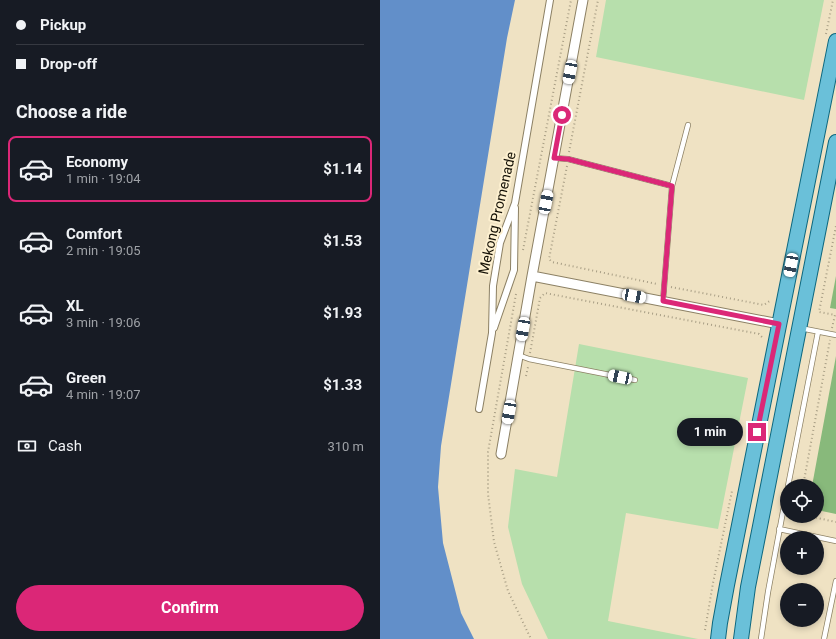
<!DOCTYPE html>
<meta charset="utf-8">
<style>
:root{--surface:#171b24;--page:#242831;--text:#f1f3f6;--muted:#9ea1a6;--line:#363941;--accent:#db2777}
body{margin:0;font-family:Roboto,sans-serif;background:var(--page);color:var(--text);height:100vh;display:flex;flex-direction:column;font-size:15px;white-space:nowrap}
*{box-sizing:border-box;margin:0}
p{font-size:13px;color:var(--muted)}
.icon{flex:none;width:22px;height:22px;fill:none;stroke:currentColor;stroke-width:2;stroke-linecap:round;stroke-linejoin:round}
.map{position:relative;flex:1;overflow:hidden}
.drawer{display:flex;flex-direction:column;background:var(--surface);width:380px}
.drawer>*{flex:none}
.banner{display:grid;align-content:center;height:88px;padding:0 16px;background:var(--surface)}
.fabs{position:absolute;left:400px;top:479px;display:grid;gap:8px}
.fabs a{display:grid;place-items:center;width:44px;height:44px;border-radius:50%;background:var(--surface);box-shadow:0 2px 6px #0003;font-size:20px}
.end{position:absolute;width:18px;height:18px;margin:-9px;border:5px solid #db2777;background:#fff;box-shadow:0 0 0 2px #fff}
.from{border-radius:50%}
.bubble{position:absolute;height:28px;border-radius:14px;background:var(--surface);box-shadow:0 2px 6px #0003;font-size:13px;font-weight:700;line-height:28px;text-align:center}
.car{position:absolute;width:12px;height:24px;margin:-12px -6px;border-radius:5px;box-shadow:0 0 3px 1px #0007;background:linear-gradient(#fff 24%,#345 0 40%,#fff 0 76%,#345 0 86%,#fff 0)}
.banner b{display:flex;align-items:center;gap:14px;height:38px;font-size:15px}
.banner b+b{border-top:1px solid var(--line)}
.banner i{width:10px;height:10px;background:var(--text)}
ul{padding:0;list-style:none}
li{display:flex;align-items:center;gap:12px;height:66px;margin:0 8px 6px;padding:0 8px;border:2px solid transparent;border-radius:8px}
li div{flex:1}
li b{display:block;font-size:15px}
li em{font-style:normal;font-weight:700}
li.selected{border-color:var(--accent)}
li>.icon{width:36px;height:36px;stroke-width:1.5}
h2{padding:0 16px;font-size:18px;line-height:48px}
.pay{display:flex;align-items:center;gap:10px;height:44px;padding:0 16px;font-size:15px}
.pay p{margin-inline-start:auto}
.cta{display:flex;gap:8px;margin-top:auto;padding:8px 16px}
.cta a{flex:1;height:46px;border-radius:24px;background:var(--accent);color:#fff;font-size:16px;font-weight:700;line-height:46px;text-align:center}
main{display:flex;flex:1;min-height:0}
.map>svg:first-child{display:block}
</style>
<main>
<section class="drawer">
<div class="banner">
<b><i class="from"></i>Pickup</b>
<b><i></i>Drop-off</b>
</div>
<h2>Choose a ride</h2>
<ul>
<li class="selected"><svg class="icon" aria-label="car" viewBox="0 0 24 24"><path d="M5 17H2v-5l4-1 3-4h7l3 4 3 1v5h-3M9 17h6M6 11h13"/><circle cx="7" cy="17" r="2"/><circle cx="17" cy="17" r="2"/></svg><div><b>Economy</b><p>1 min · 19:04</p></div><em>$1.14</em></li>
<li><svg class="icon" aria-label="car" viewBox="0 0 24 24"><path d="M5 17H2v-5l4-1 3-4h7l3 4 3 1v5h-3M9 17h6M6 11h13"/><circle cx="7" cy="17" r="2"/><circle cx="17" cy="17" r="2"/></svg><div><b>Comfort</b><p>2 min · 19:05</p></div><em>$1.53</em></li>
<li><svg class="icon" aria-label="car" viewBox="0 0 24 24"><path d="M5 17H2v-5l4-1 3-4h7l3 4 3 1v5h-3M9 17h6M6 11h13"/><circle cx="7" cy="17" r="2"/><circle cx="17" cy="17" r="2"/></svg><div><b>XL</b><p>3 min · 19:06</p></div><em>$1.93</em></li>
<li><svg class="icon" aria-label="car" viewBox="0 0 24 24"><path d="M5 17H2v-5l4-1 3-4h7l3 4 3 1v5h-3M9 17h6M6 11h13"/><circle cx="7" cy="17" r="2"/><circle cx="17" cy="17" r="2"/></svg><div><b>Green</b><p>4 min · 19:07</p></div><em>$1.33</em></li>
</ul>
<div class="pay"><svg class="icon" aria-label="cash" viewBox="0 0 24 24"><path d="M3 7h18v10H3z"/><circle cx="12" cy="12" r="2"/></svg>Cash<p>310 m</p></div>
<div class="cta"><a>Confirm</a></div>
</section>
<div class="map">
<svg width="456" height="639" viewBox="0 0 456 639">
<rect width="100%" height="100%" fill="#efe2c3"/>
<path fill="#b7dfac" d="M226,0H444L424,100L216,57Z
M199,344L368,378L338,529L246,513L228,621L318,639H168L142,584L128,527L135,469L177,477Z"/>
<path fill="#88b97b" d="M456,276V309L450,308Z
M456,356V514L437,510V486H432Z"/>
<path fill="#628fc9" d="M0,0H135L127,38L61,446L58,487L63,543L81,613L94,639H0Z"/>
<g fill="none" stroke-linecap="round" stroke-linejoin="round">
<defs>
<path id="service" d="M174,158L188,159L292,186
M283,301L292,186L308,125
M420,328L456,335
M138,355L149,359L255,380
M408,486L438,332
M399,529L456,541
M381,639L388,592L407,490
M444,639L456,581"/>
<path id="pedestrian" d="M114,328L134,270L135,208
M99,409L112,333L113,286L120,243L135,203L170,0"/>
<path id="minor" d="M152,276L399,324
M121,454L152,276L203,0"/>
<path id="primary" d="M338,639L340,623L347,585L456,41
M361,639L368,587L456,142"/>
</defs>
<use href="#service" stroke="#8c8064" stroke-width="6"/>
<use href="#pedestrian" stroke="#8c8064" stroke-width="8"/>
<use href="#minor" stroke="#8c8064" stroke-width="11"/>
<use href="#primary" stroke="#0c677f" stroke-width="16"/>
<path stroke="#a89e85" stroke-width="2" stroke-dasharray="1 3" stroke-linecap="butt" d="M446,34L453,0
M189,152L218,0
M187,166L169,259L172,262L277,284
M143,250L191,0
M291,287L384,305L391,300
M136,294L108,452V494L114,542L128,591L151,639
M452,328L455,315L439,312L456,226
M150,353L160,298L165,293L379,334L383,338V339
M146,376L148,367
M423,486L450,340
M428,516L456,522
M325,630L333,583L352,491"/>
<use href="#service" stroke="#fff" stroke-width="4.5"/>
<use href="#pedestrian" stroke="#fff" stroke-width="6"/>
<use href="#minor" stroke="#fff" stroke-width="9"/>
<use href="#primary" stroke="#6ac0d9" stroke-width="14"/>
</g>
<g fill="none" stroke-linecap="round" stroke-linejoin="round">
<path stroke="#db2777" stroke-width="5" d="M182,115L174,158L188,159L292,186L283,301L399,324L377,432"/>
</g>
<g text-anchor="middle" stroke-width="4" stroke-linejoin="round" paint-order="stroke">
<g font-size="14" fill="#151106" stroke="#fdf0d0">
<text transform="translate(117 213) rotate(-77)" y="5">Mekong Promenade</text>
</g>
</g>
</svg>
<div class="fabs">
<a><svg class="icon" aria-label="locate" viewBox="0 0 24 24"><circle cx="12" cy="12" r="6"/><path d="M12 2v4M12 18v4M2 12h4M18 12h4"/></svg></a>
<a>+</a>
<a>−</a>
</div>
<i class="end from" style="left:182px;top:115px"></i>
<i class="end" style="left:377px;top:432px"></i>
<div class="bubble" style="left:297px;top:418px;width:66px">1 min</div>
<i class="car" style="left:190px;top:72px;rotate:191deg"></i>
<i class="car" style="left:166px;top:202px;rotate:11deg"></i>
<i class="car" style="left:411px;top:265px;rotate:191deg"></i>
<i class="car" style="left:254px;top:296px;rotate:101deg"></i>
<i class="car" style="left:143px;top:329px;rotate:190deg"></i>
<i class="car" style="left:240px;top:377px;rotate:282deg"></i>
<i class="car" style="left:129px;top:412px;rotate:190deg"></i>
</div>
</main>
